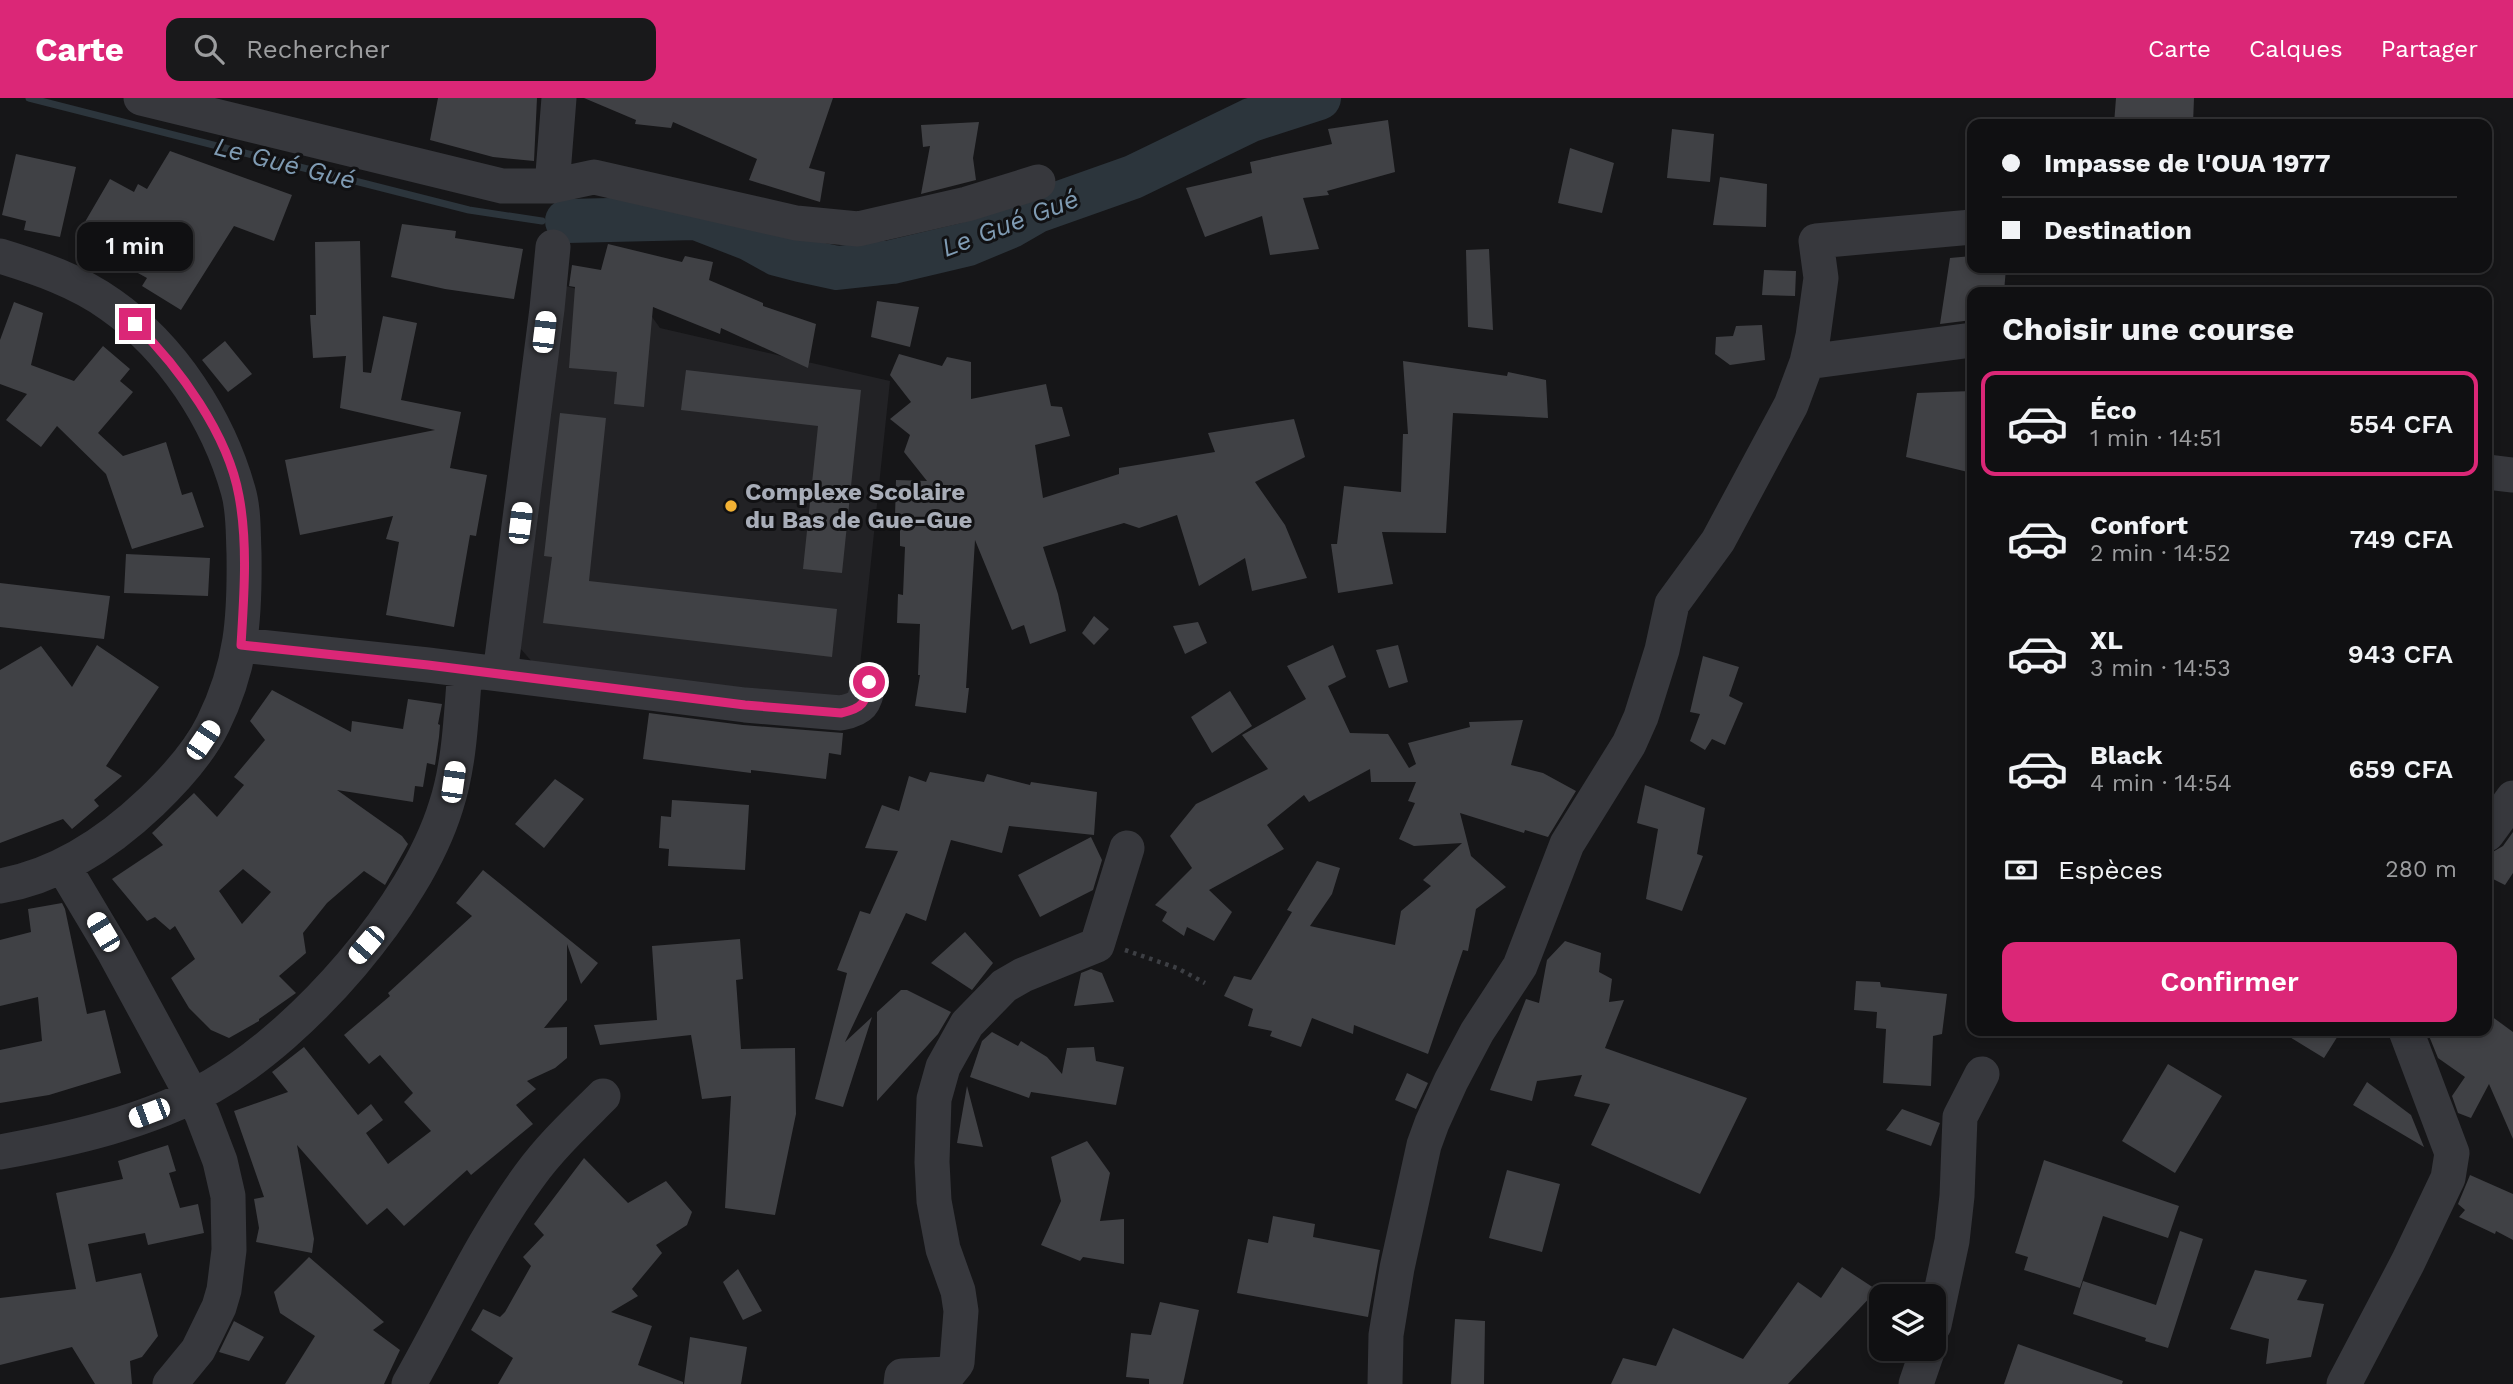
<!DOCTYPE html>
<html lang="fr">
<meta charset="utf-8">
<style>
:root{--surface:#101012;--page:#19191b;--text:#f1f3f6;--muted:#9c9d9f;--line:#303032;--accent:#db2777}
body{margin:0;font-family:"Work Sans",sans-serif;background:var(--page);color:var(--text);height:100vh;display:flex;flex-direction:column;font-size:26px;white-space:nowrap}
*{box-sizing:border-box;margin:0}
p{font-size:23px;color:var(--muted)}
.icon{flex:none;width:38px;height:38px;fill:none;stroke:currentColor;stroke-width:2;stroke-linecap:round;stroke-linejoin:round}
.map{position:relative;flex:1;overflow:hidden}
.drawer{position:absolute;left:1967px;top:189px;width:525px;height:749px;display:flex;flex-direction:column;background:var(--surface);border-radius:14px;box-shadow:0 4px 10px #0003,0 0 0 2px var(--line)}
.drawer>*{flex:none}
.top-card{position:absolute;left:1967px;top:21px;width:525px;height:154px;border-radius:14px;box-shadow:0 4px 10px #0003,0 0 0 2px var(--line);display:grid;align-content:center;height:154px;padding:0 35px;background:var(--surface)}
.controls{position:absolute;left:1869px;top:1186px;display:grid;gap:14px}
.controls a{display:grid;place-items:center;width:77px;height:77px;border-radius:14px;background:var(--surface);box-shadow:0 4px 10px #0003,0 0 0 2px var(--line);font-size:35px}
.end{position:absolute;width:32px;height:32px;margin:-16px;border:9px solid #db2777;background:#fff;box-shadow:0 0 0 4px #fff}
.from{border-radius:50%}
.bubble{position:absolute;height:49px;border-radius:14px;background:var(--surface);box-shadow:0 4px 10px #0003,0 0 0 2px var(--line);font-size:23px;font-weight:600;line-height:49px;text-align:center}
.car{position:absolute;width:21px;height:42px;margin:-21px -10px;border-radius:9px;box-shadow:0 0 5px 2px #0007;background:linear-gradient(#fff 24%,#345 0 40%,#fff 0 76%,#345 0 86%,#fff 0)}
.top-card b{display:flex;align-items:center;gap:24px;height:66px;font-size:26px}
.top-card b+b{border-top:2px solid var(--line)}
.top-card i{width:18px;height:18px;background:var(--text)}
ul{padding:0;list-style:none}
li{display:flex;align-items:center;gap:21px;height:105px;margin:0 14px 10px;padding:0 21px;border:4px solid transparent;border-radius:14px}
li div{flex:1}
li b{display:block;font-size:26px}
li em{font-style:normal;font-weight:600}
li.selected{border-color:var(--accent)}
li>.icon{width:63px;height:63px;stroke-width:1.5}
h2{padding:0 35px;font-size:32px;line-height:84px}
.pay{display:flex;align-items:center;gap:18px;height:77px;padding:0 35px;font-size:26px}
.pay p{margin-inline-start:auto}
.action{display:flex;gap:14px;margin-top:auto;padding:14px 35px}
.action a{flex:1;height:80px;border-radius:14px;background:var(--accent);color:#fff;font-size:28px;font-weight:600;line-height:80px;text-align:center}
header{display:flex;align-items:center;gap:42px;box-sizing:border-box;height:98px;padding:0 35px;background:var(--accent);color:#fff}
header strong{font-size:33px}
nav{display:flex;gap:38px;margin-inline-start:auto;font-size:24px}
.search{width:490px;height:63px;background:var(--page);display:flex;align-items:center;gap:18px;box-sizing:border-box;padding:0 24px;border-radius:14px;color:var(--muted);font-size:26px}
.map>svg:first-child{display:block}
</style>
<header>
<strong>Carte</strong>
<div class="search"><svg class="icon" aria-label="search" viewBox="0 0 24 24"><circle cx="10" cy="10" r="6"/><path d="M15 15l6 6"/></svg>Rechercher</div>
<nav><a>Carte</a><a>Calques</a><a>Partager</a></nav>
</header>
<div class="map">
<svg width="2513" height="1286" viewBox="0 0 2513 1286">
<rect width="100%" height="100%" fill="#161618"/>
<path fill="#222225" d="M562,187L645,209L660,230L890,283L858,587L842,601L534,566L520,550Z"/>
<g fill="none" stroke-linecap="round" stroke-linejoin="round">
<path stroke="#2c353c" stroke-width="7" d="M29,0L469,112L542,123"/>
<path stroke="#2c353c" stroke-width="44" d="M567,123L696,120L750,141L777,156L800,162L837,170L892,164L968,146L1011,128L1037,113L1133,79L1251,22L1319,0"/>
</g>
<path fill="#404145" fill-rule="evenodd" d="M438,0H537L534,63L493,59L430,42Z
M584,0H833L809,70L825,74L820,104L749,82L757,61L673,24L671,30L635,26L636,22Z
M2116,0H2194L2193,26H2114Z
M1388,22L1395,74L1327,93L1329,97L1303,100L1319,151L1270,157L1262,118L1205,139L1186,90L1252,75L1250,64L1332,46L1328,31Z
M979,24L973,60L976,82L921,96L930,48L923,49L921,27Z
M1672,31L1714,36L1710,84L1667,80Z
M1570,50L1614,65L1602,115L1558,105Z
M170,53L292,97L274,143L234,128L181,212L142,188L147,180L96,152L102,140L82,129L110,81L134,94L138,86L147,91Z
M16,56L76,69L60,139L24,132L26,123L2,117Z
M1720,79L1767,86L1766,129L1713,127Z
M402,126L456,133L455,140L523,151L514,201L445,191L391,179Z
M360,143L363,274L371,275L383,218L417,225L401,302L461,314L450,370L487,377L476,438L470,437L454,529L386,517L399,444L386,441L393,418L300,437L285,362L435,332L340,310L346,258L313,260L310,217H316L315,144Z
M608,146L682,164L685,158L713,164L709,182L763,205V208L816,226L808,270L721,230L720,236L653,209L644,309L614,306L617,274L569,270L575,189L569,188L572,167L601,172Z
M1489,151L1493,232L1468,229L1466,152Z
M1972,158V170H2006L2004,194H1972V222L1940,226L1950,160Z
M1764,172L1796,173L1795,198L1762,197Z
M877,203L919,209L910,249L871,239Z
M14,204L43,215L31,267L74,283L103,248L130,271L120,283L133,294L98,335L123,358L166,344L182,397L192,394L204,429L132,451L106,376L57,328L41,349L6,322L27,296L0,286V242Z
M1762,227L1765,262L1730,267L1715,256L1716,239L1733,238L1736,228Z
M225,243L252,276L228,294L202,262Z
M899,256L942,268L947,259L971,264V301L1046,286L1051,308L1062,309L1070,338L1035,347L1043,400L1119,376V370L1215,354L1208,335L1294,321L1305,359L1255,384L1285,427L1307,480L1252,493L1245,460L1199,488L1177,417L1139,430L1124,425L1043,449L1058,496L1066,533L1030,546L1024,527L1012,532L975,442L966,590H969L966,615L915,608L920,577H918L920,526L897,525L898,496L903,497L905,449L900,448V419H895L896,382L927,383L904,354L910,337L890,321L911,304L890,277Z
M1403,263L1507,278L1508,274L1546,282L1548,320L1453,315L1446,435L1382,434L1393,486L1338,495L1331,446H1337L1344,388L1401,394L1403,336H1408Z
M686,272L861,292L842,475L803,471L818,328L681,312Z
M1972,293V375L1906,359L1917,295Z
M560,315L606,320L589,483L837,511L832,559L543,525L552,459L544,458Z
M126,456L210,460L208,498L124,495Z
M0,485L110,498L104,541L0,529Z
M1094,518L1109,531L1094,547L1082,535Z
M1198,524L1207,545L1185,556L1173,528Z
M97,547L159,589L106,668L122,678L94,702L99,708L72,731L63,721L0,745V572L41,548L72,589Z
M1333,547L1346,579L1328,588L1350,635L1388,636L1409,670L1416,666L1408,645L1470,629L1469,624L1523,622L1511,667L1543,675L1576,693L1548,739L1525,732L1524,735L1460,715L1471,758L1506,789L1476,811L1468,853L1463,852L1428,956L1354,927L1353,936L1312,920L1301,949L1270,938L1272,933L1248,928L1253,911L1224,898L1234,878L1251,882L1292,814L1287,812L1317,763L1340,770L1332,796L1310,828L1395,847L1401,813L1431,788L1423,782L1462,745L1414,748L1399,741L1415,705L1408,703L1416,684H1371L1370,671L1309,704L1304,697L1267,727L1284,751L1209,792L1232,814L1214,843L1187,829L1184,838L1162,823L1167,814L1155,807L1192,770L1170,738L1196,706L1268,671L1242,637L1306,601L1287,568Z
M1398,547L1408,584L1389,590L1376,552Z
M1703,558L1739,569L1729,598L1743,605L1725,647L1712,641L1705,652L1690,643L1700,616L1690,614Z
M272,592L351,634L352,623L403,631L408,601L442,606L438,626L440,627L439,639L435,667L427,665L423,689L415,688L413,704L337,692L402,738L408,746L385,787L364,773L327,805L303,835L306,855L279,878L296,895L259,921V923L229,940L211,932L189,910L171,880L195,861L175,828L170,832L155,819L147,823L112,781L163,747L152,735L194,695L217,719L244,687L234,679L265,642L250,623ZM243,771L271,794L242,826L219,793Z
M1230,593L1252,628L1212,655L1191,619Z
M649,615L743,627L843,635L841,657L829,655L826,681L751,672V675L643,661Z
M930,674L984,684L987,676L1030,687L1031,684L1097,694L1094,737L1009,728L1002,755L951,742L926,823L906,815L845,944L872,919L843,1009L815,1001L847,875L837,872L860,813L870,816L898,753L865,750L882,707L899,713L909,678L926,684Z
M555,681L584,701L544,750L515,726Z
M1645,687L1705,710L1697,756L1703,758L1682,813L1646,801L1658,731L1637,725Z
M672,702L749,707L745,772L668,768L669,751L659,750L661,718L671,719Z
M2513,734V775L2505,787L2487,778V762L2491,755L2503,748Z
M1091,739L1102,762L1093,792L1040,819L1018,777Z
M483,772L598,865L581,886L567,846V902L544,930L567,929V960L555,970L527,983L536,991L516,1007L533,1026L471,1077L467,1072L404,1128L387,1110L367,1127L297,1047L314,1141L312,1155L256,1144L259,1130L254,1101L264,1099L234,1013L288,994L272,974L304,949L358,1017L371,1006L383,1022L366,1035L388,1066L431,1033L404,1004L413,995L380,957L369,966L344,937L390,898L388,895L472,818L456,805Z
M62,805L65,811L87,916L105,912L121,975L49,997L0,1005V952L42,943L38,899L0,908V842L31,834L28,811Z
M965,834L993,865L972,892L931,865Z
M740,841L743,881L736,882L741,951L795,950L796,1016L775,1117L725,1110L731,998L702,1001L691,937L600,947L594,927L657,922L652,848Z
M1565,843L1601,855L1599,874L1612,881L1609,904L1624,902L1605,950L1747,1000L1700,1096L1591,1047L1610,1006L1574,998L1582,977L1537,983L1532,1003L1490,992L1526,901L1539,905L1547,862Z
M1091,871L1102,875L1114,904L1074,908L1081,875Z
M1856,883L1880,884L1881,889L1947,896L1942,936L1933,938L1931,988L1883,985L1886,931L1876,930L1877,914L1854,912Z
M901,892H907L951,914L938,936L877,1003V914Z
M2487,915L2513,934V1041L2489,986L2471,1020L2458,1015L2452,998L2465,979L2438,960L2427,933H2487Z
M2280,933H2341L2324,960Z
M992,934L1018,948L1021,943L1047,959L1062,976L1067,950L1094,949L1096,963L1124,969L1116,1007L1031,994L1029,1000L970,979L982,943Z
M2168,966L2222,998L2175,1075L2122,1043Z
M1407,975L1428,985L1416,1011L1395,1002Z
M2367,984L2411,1017L2424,1049L2353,1007Z
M967,988L983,1049L957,1045Z
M1902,1011L1940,1025L1931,1048L1886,1032Z
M1087,1043L1110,1075L1100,1123L1124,1121V1166L1083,1159L1080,1163L1041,1147L1061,1103L1051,1059Z
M168,1047L176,1073L169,1075L180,1110L198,1106L204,1135L148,1147L145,1135L88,1146L96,1184L141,1175L158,1238L142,1259L130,1263L132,1286H95L72,1249L0,1267V1200L76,1191L56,1095L123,1081L118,1063Z
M584,1060L628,1105L666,1083L692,1114L687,1127L656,1147L662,1155L632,1191L638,1198L611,1214L652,1228L638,1267L683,1284V1286H498L513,1260L471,1232L483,1211L500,1219L505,1214L531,1168L523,1159L544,1137L534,1126Z
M2044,1062L2179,1108L2168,1140L2103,1118L2080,1190L2024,1172L2028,1159L2015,1155Z
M1507,1072L1560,1086L1542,1154L1489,1140Z
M2470,1077L2513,1096V1142L2496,1133L2495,1136L2459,1119L2465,1112L2458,1106Z
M1273,1118L1315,1126L1313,1139L1380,1152L1368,1219L1237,1195L1248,1141L1268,1145Z
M2180,1133L2203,1141L2168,1250L2145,1243L2146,1240L2073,1216L2083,1183L2156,1207Z
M309,1159L384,1224L373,1232L400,1252L384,1286H285L315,1238L280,1215L274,1194Z
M1842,1169L1877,1192L1788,1286H1611L1623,1260L1656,1268L1673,1230L1743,1261L1798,1184L1821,1200Z
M738,1171L762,1213L743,1222L723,1184Z
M2255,1172L2307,1182L2297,1202L2324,1206L2311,1259L2266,1266L2269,1241L2230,1231Z
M1160,1204L1199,1212L1183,1286H1149V1281L1126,1279L1131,1235L1151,1237Z
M1455,1221L1485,1223L1484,1286H1451Z
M234,1223L264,1239L249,1263L219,1254Z
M690,1239L747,1249L741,1286H684Z
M2018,1246L2123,1283L2122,1286H2004Z"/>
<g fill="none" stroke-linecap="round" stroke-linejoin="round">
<path stroke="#3d3f44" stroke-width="4.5" stroke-dasharray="3.5 5" stroke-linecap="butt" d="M1125,852L1177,870L1205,885"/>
<path stroke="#37383d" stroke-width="35" d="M141,0L502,88H552L594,79L796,125L858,131L967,106L1038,84
M552,88L559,0
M0,158C39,170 78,183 111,207C172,250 218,321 238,392C244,412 243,434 244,455C245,520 242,567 213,626C199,655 174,682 151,704C109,744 58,778 0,788
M1807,264L1972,242
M2487,374L2513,377
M241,547L428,567L745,607L841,615C864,610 864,605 869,584
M500,576L547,211L553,149
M2487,736L2513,700
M63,768L113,852L202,1016L220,1063L228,1098L229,1152L224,1192L219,1209L198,1252L170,1286
M0,1054C72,1041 147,1024 212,988C303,936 415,809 446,708C460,665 461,617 465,572
M1934,1227L1952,1143L1957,1098L1960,1019L1982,976
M409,1286C449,1216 482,1142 530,1077C551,1048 578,1023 603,998
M901,1286L902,1278L948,1276L957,1265L961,1213L958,1193L943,1151L934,1103L932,1064L934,1001L943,969L967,926L1004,888L1023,877L1097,847L1127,750
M1385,1286L1386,1237L1397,1170L1424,1047L1432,1025L1451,983L1477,934L1520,868L1567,746L1629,646L1641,619L1662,552L1672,506L1718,443L1791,307L1807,264L1813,238L1821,180L1816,143L1972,129
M1916,1286L1928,1251
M2344,1286L2408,1164L2448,1080L2452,1055L2406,933"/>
</g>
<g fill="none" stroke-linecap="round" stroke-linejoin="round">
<path stroke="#db2777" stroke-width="9" d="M135,226C179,269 228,336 239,398C248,446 244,498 241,547L428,567L745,607L841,615C864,610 865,605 869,584"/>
</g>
<circle fill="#f2b134" stroke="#111113" stroke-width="2.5" cx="731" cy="408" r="7"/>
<g text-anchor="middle" stroke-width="6" stroke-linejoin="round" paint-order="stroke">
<g font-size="24" font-weight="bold" fill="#a8adb8" stroke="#111113" text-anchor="start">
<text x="745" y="402">Complexe Scolaire<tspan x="745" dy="28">du Bas de Gue-Gue</tspan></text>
</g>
<g font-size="26" font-style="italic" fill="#7f9bb3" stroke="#111113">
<text transform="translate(285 65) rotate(14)" y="9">Le Gué Gué</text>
<text transform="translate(1010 125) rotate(-21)" y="9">Le Gué Gué</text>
</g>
</g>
</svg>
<div class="controls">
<a><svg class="icon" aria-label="layers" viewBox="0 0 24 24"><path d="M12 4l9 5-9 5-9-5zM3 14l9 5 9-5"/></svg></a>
</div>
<i class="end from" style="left:869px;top:584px"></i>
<i class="end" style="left:135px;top:226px"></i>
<div class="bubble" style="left:77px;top:124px;width:116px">1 min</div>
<i class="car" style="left:544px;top:234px;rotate:7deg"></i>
<i class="car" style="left:520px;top:425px;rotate:7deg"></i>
<i class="car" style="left:203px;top:642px;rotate:34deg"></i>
<i class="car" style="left:453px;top:684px;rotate:8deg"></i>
<i class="car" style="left:103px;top:834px;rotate:329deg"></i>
<i class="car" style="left:366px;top:847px;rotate:221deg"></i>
<i class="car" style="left:149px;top:1015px;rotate:249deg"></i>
<div class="top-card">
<b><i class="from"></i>Impasse de l'OUA 1977</b>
<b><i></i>Destination</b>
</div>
<section class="drawer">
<h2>Choisir une course</h2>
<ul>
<li class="selected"><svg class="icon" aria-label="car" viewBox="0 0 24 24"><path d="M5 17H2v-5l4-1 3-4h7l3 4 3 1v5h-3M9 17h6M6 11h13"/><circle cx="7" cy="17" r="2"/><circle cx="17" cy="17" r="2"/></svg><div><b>Éco</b><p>1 min · 14:51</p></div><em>554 CFA</em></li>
<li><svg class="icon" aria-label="car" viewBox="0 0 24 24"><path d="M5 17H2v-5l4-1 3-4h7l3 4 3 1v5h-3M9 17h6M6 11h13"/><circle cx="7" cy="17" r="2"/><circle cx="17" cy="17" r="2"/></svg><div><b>Confort</b><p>2 min · 14:52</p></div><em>749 CFA</em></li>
<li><svg class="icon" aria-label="car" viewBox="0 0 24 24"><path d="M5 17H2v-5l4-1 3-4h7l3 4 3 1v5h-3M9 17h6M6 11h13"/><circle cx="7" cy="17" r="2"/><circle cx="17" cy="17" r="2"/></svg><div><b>XL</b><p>3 min · 14:53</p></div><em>943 CFA</em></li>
<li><svg class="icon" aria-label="car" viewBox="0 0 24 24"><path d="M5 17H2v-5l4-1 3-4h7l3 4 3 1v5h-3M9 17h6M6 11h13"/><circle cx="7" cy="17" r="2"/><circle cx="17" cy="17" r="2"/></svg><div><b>Black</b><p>4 min · 14:54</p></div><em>659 CFA</em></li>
</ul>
<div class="pay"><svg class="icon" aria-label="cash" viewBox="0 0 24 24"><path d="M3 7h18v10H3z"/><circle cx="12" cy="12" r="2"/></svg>Espèces<p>280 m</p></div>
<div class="action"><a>Confirmer</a></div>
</section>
</div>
